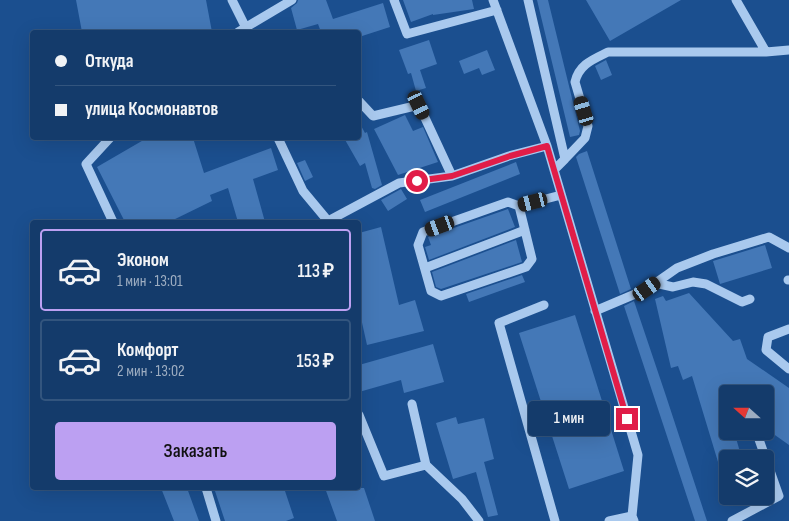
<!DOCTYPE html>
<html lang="ru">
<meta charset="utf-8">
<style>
:root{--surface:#143b6b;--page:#1d4271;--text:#f1f3f6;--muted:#9dadc1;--line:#33557e;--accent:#bca0f2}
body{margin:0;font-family:"Sofia Sans Condensed",sans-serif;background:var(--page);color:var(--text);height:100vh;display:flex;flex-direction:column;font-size:19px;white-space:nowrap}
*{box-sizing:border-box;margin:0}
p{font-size:16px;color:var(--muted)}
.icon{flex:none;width:28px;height:28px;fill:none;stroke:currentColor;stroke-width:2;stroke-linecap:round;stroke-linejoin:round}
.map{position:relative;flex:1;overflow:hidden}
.side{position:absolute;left:30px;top:220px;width:331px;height:270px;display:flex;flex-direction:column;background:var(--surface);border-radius:5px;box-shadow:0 5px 20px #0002,0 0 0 1px var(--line)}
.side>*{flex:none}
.top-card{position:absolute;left:30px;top:30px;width:331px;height:110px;border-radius:5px;box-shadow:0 5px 20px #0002,0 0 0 1px var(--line);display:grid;align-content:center;height:110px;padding:0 25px;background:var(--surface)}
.needle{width:32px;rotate:291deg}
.controls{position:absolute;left:719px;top:385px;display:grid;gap:10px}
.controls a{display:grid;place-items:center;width:55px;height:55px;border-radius:5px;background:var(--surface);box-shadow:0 5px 20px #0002,0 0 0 1px var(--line);font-size:25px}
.end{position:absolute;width:22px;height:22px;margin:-11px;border:6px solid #e11d48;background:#fff;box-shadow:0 0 0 2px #fff}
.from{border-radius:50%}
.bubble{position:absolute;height:35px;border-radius:5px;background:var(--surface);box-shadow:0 5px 20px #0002,0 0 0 1px var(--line);font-size:16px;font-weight:600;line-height:35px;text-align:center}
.car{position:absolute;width:15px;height:30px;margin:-15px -8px;border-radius:6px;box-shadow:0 0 4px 1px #0007;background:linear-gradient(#222 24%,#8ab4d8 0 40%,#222 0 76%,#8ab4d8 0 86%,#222 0)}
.top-card b{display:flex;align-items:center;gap:18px;height:48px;font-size:19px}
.top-card b+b{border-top:1px solid var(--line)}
.top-card i{width:12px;height:12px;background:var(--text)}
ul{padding:9px 0 0;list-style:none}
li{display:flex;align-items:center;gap:15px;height:82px;margin:0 10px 8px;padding:0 15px;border:2px solid var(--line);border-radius:5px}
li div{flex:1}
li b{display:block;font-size:19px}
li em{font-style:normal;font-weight:600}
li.selected{border-color:var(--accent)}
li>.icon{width:45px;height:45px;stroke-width:1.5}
.button{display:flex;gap:10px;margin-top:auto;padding:10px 25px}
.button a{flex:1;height:58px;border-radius:5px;background:var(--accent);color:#111;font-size:20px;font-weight:600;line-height:58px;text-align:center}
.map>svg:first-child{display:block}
</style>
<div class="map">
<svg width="789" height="521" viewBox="0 0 789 521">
<rect width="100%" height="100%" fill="#1b4f8f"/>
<path fill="#4478b7" d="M76,0H206L212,32H82Z
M298,0H326L333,19L383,3L390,27L359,37V32H321L318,24L297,30L291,8L297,3Z
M403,0H472L474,9L433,15V14L411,22Z
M537,0H548L580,131L579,135L570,137Z
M586,0H681L610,41Z
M429,40L437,64L420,70L426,88L416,91L411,73L408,74L399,50Z
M487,50L495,70L482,75L479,68L464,74L459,61Z
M606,60L612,75L601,80L595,66Z
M405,115L413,131L423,127L438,162L398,175L374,129Z
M359,122L365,133L367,132L382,185L375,189L372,188L365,163L360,166L344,138H359Z
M147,138H193L204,173L271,148L278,170L253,179L265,222H238L228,188L210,195L212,201L169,222H125L97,167Z
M587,151L631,289L620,294L576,157L579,154Z
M305,160L313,177L305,181L297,163Z
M516,162L520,174L425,212L420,200Z
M401,189L407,199L388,211L381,200Z
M508,209L515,227L429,260L425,247L431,245L428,237Z
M381,227L399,305L415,300L424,331L367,345L359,309V233Z
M516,240L522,262L441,289L436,287L432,272Z
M765,245L772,268L720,284L713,261Z
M522,275L525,282L469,302L466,294Z
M689,293L733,341L740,339L747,359L789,388V445L765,428V394H728V431H734L742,459H728V485H725L692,376L683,380L678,366L671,368L655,299L663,296L666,301Z
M634,301L666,396L707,521H695L624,306Z
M575,315L624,471L569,489L519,333Z
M433,344L444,382L404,393L401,380L359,392V365Z
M456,417L458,424L484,418L494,459L484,462L498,515L488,517L476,472L453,479L436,423Z
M161,488H187L199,521H174Z
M214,488H284L294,518L286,521H225Z
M325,488H364L375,521H337Z"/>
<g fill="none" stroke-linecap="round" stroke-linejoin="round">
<path stroke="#a9c9ee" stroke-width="9" d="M232,0L246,28
M394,0L407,34L497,10
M493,0L547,146L638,455L632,516L634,521
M528,0L565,159L554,170
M736,0L766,52L789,50
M238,32L292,0
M359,101L373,116L419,105L452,176L509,156L547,146
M110,138L86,164L113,222
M278,138L303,191L328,221L399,183L452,176
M565,159L585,138L588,126L575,82C579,64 594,59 608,52H766
M519,206L532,259L526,267L441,296L431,291L418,245L423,232L508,202L519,206L561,195
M425,268L525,230
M788,280H789
M655,283L673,287L693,282L706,284L742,302L750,299
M544,305L499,323L555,521
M595,311L647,289L677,268L713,254L769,237L789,248
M789,329L768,337L766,350L789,369
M412,404L426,465L462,499L479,521
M359,415L384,476L426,465
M206,488L216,521
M609,521L632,516
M732,521L779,496L756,431"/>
</g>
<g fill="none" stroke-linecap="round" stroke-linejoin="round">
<path stroke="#e11d48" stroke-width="6" d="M417,181L452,176L510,156L547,146L627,419"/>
</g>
</svg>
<div class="controls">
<a><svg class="needle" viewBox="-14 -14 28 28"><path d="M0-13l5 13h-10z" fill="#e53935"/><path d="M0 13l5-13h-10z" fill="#9dadc1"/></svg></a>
<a><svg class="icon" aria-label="layers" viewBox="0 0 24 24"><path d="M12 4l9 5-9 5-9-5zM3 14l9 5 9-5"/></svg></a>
</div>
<i class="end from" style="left:417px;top:181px"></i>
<i class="end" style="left:627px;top:419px"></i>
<div class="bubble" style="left:528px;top:401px;width:82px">1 мин</div>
<i class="car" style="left:419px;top:105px;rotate:155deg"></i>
<i class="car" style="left:584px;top:111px;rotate:343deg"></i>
<i class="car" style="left:533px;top:202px;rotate:256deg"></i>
<i class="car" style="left:440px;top:226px;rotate:250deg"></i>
<i class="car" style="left:647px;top:289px;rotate:55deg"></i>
<div class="top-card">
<b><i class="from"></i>Откуда</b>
<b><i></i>улица Космонавтов</b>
</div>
<section class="side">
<ul>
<li class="selected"><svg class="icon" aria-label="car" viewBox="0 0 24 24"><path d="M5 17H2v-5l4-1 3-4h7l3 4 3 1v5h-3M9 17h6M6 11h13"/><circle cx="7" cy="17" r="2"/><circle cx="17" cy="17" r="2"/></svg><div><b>Эконом</b><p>1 мин · 13:01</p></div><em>113 ₽</em></li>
<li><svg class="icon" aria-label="car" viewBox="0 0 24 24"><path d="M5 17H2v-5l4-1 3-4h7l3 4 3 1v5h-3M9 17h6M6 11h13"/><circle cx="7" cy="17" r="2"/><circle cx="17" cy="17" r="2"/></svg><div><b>Комфорт</b><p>2 мин · 13:02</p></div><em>153 ₽</em></li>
</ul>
<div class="button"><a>Заказать</a></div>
</section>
</div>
